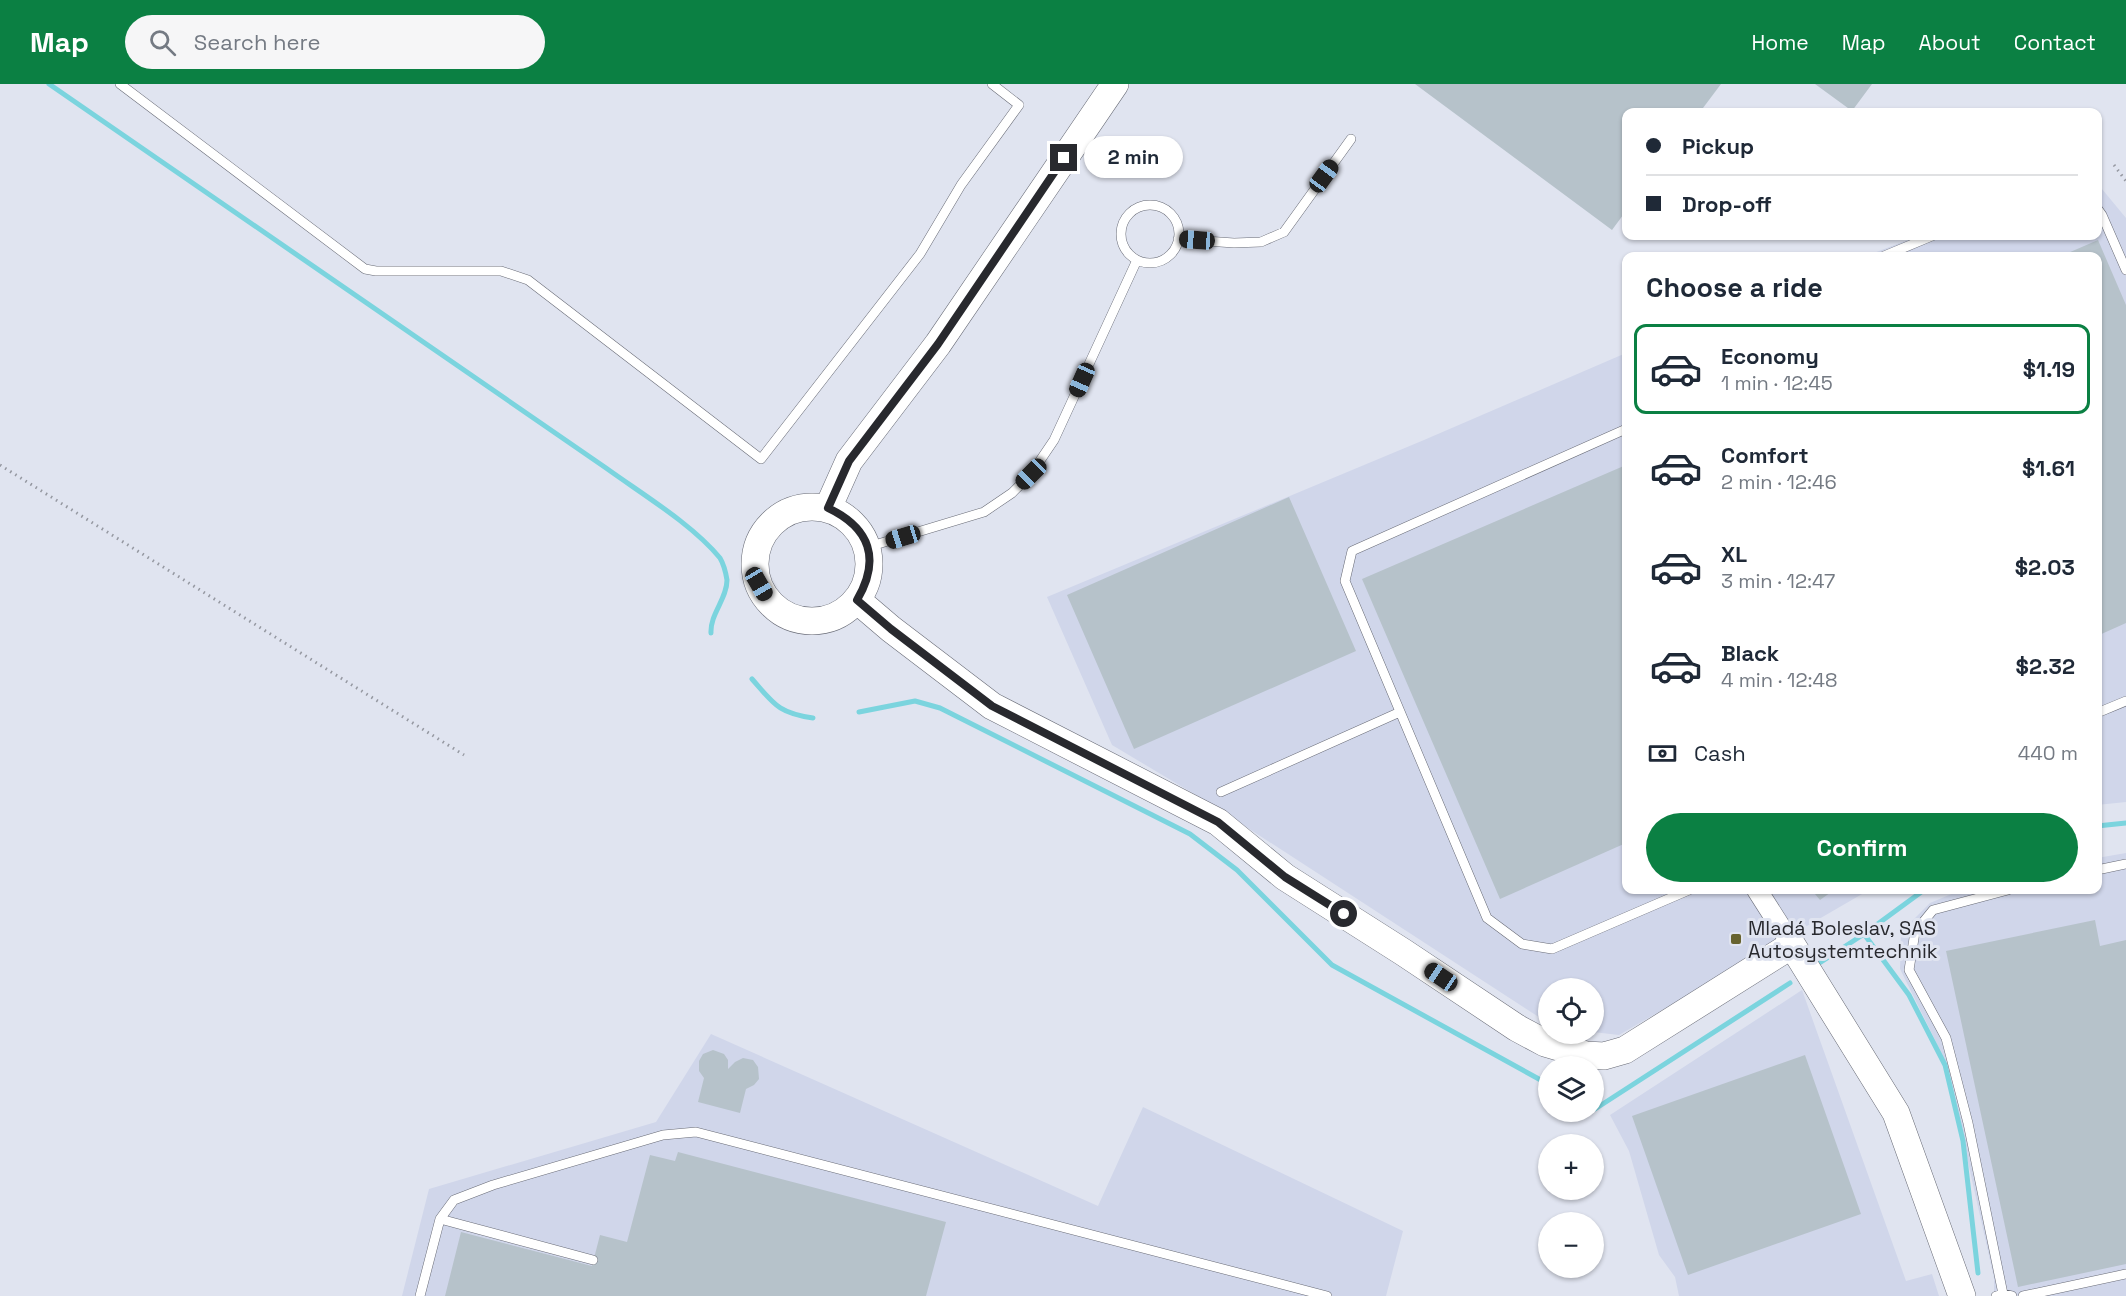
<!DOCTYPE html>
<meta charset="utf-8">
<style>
:root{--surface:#fff;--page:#f6f6f7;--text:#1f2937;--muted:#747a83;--line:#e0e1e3;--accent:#0b8043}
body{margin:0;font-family:"Space Grotesk",sans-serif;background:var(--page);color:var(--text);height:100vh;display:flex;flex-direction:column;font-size:22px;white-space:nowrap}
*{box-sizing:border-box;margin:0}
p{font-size:20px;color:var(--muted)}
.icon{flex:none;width:33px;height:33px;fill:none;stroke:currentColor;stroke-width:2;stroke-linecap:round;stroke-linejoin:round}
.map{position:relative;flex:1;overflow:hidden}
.drawer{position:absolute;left:1622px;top:168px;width:480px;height:642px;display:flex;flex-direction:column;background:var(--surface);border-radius:12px;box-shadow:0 2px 4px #0004}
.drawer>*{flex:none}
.guide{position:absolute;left:1622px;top:24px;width:480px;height:132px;border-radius:12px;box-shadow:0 2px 4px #0004;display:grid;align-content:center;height:132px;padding:0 24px;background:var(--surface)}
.tools{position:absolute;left:1538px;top:894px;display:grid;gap:12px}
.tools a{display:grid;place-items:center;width:66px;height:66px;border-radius:50%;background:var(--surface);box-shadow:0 2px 4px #0004;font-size:30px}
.end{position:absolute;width:27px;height:27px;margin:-14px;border:8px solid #28292e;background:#fff;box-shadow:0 0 0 3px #fff}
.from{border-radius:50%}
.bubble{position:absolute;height:42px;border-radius:21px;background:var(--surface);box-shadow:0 2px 4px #0004;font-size:20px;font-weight:600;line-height:42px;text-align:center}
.car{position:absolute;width:18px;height:36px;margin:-18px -9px;border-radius:8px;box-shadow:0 0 4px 2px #0007;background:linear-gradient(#222 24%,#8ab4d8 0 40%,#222 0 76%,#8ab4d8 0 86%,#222 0)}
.guide b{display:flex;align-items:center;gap:21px;height:57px;font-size:22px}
.guide b+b{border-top:2px solid var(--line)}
.guide i{width:15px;height:15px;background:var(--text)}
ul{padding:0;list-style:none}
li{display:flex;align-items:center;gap:18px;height:90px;margin:0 12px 9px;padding:0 12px;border:3px solid transparent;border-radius:12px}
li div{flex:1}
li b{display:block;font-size:22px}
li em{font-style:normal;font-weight:600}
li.current{border-color:var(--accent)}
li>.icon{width:54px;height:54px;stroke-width:1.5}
h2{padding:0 24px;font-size:27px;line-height:72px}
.pay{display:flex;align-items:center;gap:15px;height:66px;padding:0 24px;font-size:22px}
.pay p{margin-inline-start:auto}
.button{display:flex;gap:12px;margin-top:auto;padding:12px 24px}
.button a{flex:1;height:69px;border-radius:36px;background:var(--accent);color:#fff;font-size:24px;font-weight:600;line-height:69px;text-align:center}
header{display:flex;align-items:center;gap:36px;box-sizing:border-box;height:84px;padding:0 30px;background:var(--accent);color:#fff}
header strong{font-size:28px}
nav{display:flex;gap:33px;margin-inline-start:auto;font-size:21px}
.search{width:420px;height:54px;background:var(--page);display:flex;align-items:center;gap:15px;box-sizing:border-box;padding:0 21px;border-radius:33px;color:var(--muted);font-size:22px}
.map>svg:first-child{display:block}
</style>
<header>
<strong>Map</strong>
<div class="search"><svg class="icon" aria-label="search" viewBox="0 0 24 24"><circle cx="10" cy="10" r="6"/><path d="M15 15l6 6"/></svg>Search here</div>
<nav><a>Home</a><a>Map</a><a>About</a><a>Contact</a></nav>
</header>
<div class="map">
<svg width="2126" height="1212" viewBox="0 0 2126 1212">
<rect width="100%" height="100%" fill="#e0e4f0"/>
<path fill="#d0d6ea" d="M2097,99L2126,134V718L2097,721V172H1866L1918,152H2097Z
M1626,269V806H1869L1619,951L1593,948V904H1548V939L1211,720L1112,661L1047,513L1424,356Z
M2126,769V1212H1994V1194L1945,976L1900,885L1901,848L1930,819L1961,806H2097V774Z
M1802,906L1906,1197L1932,1190L1939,1212H1679L1675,1193L1659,1171L1629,1067L1610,1031Z
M711,950L1098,1122L1143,1023L1403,1147L1386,1212H402L429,1105L656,1038Z"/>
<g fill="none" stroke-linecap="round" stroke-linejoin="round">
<path stroke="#7bd4de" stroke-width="5" d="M49,0L606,384C642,410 692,440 720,474C723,479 726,490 727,496C727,515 710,530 711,549
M752,595C774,620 778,629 813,634
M859,628L915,617L940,624L1190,750L1237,786L1332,881L1548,1000
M2097,742L2126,739
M1864,850L1909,911L1945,981L1963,1057L1978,1189
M1821,878L1864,850L1924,806
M1593,1024L1595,1025L1790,899"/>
</g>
<path fill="#b6c2ca" d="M1415,0H1721L1700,28H1626V127L1612,146Z
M1815,0H1872L1852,27Z
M2098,156L2126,221V539L2097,552V172H2061Z
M1626,381V759L1500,815L1362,495Z
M1289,413L1356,567L1134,665L1067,511Z
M1822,806H1834L1820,816L1815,810Z
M2095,836L2100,862L2126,856V1180L2018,1203L1946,867Z
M713,966L724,970L728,976V985L735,978L743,974L753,976L758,983L759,995L754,1001L746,1005L740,1029L698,1018L704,994L699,987V977L703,970Z
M1805,971L1861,1130L1688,1191L1632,1032Z
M678,1068L946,1138L926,1212H445L461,1148L592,1182L600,1151L627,1158L650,1071L675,1077Z"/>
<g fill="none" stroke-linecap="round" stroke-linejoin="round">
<defs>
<path id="lane" d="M120,0L365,185L376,187H501L528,196L761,375L920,170L961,101L1019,21L992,0
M1121 150a29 29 0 1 1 58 0a29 29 0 1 1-58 0Z
M2097,124L2102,131L2126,186
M1178,155L1234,159L1261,158L1284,148L1351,55
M1884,172L1932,152
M1626,345L1352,467L1345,497L1487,834L1522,860L1552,865L1689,806
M868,463L984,428L1012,409L1031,390L1054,356L1137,176
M2097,629L2126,617
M1221,708L1400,628
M2097,786L2126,780
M440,1135L454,1116L493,1101L663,1051L696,1048L1327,1212
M2003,1210L1968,1039L1946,954L1909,886L1915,848L1933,826L2008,806
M420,1212L440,1135L593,1176
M1996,1212L2003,1210L2012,1212
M2023,1212L2126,1190"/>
<path id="street" d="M1757,806L1792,861"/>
<path id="secondary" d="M755 480a57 57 0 1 1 114 0a57 57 0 1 1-114 0Z
M828,424L849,377L938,260L1115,0
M857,516L891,545L992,622L1218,738L1285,793L1403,868L1517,944L1545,959L1586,971L1604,972L1625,966L1792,861L1896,1029L1962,1212"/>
</defs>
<use href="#lane" stroke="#686b76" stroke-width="10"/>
<use href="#street" stroke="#686b76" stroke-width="21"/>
<use href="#secondary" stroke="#686b76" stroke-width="28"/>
<path stroke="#9598a1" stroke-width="3" stroke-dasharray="1.5 4.5" stroke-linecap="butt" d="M2114,81L2126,97
M0,381L464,671"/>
<use href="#lane" stroke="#fff" stroke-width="9"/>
<use href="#street" stroke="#fff" stroke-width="20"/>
<use href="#secondary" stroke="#fff" stroke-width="27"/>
</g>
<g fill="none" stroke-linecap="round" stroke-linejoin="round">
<path stroke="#28292e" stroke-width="8" d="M1064,74L938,260L849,377L828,424C870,444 881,475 857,516L891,545L992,622L1218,738L1285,793L1344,830"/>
</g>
<rect fill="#67632f" stroke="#e0e4f0" stroke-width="2" x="1730" y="849" width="12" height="12" rx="3"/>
<g text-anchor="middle" stroke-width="6" stroke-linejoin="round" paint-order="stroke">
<g font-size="20" fill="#28292e" stroke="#e0e4f0" text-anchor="start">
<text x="1748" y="851">Mladá Boleslav, SAS<tspan x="1748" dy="23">Autosystemtechnik</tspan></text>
</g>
</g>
</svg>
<div class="tools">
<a><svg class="icon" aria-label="locate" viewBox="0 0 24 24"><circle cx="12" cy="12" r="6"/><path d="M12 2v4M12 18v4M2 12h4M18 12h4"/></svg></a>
<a><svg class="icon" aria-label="layers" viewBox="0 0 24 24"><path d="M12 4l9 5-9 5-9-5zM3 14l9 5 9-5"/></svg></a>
<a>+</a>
<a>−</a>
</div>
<i class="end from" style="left:1344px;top:830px"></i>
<i class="end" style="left:1064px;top:74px"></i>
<div class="bubble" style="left:1084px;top:52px;width:99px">2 min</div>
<i class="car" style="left:1324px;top:92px;rotate:36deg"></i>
<i class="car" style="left:1197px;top:156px;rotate:274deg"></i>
<i class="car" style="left:1082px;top:296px;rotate:204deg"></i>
<i class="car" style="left:1031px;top:390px;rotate:225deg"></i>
<i class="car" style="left:903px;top:453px;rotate:253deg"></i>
<i class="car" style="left:759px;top:500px;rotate:150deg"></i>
<i class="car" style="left:1441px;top:893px;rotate:304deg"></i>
<div class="guide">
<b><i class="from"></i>Pickup</b>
<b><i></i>Drop-off</b>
</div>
<section class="drawer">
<h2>Choose a ride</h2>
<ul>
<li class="current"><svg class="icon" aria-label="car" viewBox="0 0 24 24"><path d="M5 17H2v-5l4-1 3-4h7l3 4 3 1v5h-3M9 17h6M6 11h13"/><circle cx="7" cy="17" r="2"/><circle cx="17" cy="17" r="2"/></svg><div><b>Economy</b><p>1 min · 12:45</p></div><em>$1.19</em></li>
<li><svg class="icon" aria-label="car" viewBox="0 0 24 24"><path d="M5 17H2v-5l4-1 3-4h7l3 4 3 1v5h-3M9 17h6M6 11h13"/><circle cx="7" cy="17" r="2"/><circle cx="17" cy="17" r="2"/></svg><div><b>Comfort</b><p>2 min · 12:46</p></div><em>$1.61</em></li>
<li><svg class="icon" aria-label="car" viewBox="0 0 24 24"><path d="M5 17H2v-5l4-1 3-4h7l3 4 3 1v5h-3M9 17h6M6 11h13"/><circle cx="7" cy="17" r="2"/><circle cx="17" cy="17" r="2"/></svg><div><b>XL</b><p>3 min · 12:47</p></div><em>$2.03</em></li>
<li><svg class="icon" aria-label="car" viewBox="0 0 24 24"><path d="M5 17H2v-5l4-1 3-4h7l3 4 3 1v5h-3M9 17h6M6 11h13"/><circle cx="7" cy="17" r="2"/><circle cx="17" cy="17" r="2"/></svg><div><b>Black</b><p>4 min · 12:48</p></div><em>$2.32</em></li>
</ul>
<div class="pay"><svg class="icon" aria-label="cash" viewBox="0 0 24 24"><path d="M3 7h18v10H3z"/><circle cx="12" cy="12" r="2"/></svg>Cash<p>440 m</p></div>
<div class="button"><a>Confirm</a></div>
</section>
</div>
